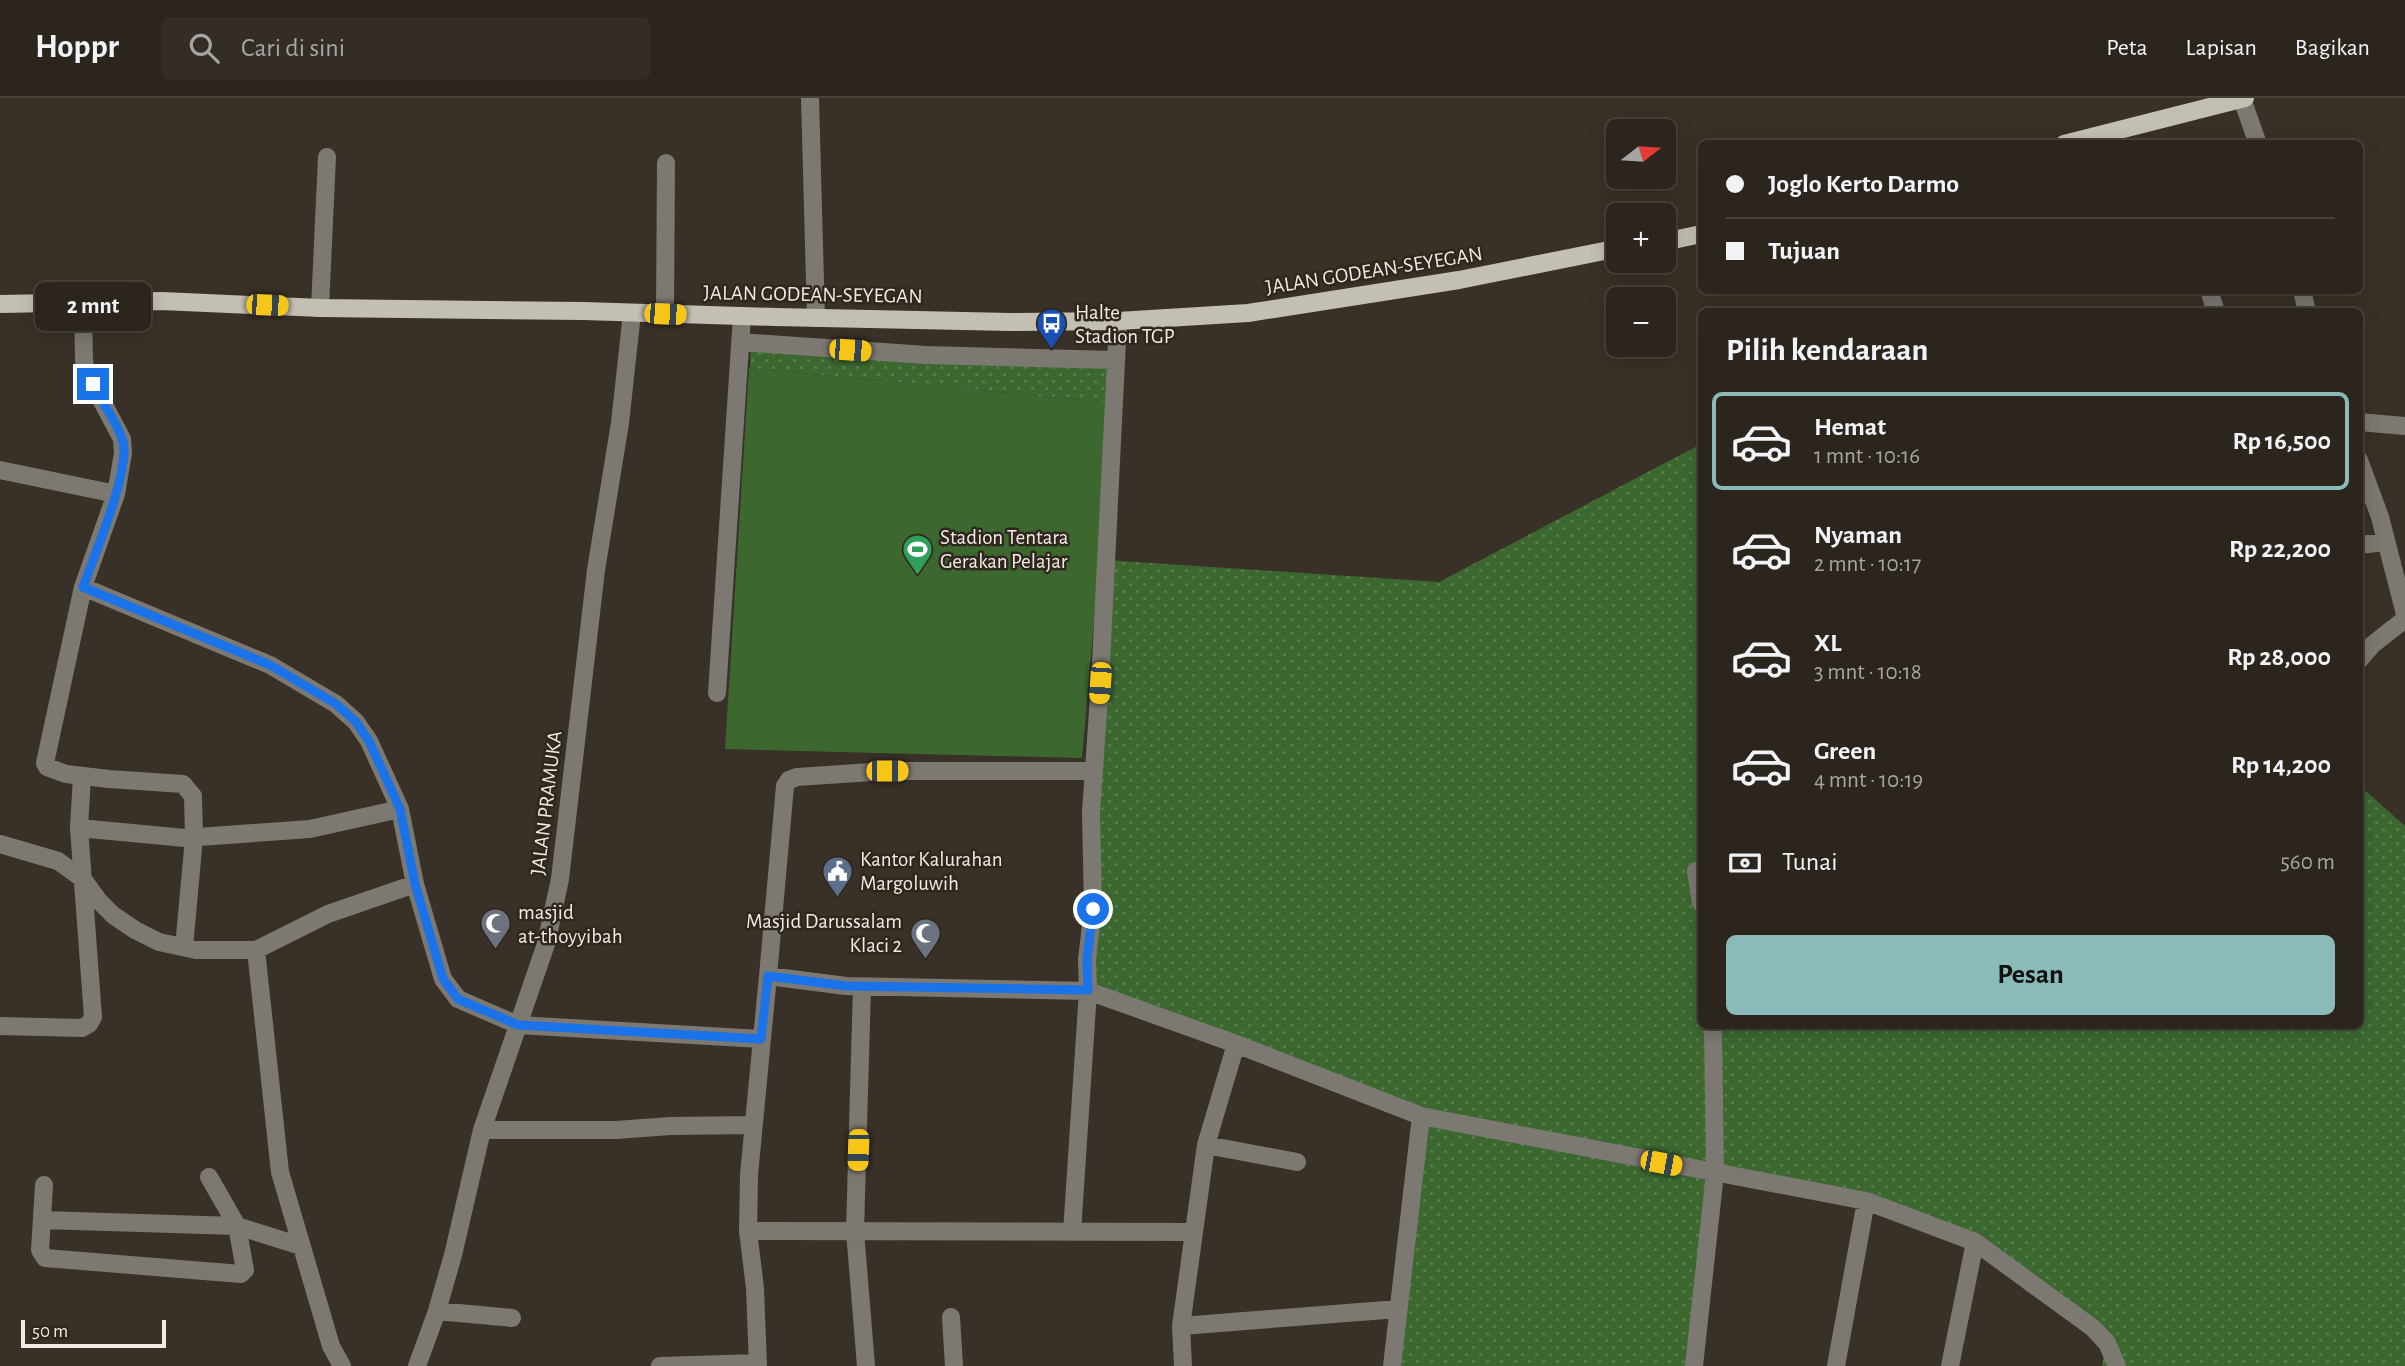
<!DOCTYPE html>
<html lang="id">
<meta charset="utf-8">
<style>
:root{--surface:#2b251d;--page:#332d26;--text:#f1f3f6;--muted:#a6a5a4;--line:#47423b;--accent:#8bbbb9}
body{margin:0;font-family:"Alegreya Sans",sans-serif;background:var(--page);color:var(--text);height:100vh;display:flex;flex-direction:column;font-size:26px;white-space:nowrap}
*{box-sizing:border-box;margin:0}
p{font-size:23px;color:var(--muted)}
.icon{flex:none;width:38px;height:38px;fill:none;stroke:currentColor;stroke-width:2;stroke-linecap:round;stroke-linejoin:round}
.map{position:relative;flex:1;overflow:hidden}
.side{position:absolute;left:1698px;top:210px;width:665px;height:721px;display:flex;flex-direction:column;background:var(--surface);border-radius:10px;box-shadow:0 4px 18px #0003,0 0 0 2px var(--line)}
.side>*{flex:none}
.banner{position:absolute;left:1698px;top:42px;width:665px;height:154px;border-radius:10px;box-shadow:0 4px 18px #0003,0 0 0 2px var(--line);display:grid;align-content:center;height:154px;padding:0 28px;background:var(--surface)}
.needle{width:46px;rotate:73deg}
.tools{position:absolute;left:1606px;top:21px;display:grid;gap:14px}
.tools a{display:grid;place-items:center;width:70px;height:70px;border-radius:10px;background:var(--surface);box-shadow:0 4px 18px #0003,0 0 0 2px var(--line);font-size:35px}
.scale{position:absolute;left:21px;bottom:18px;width:145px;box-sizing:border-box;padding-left:7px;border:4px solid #f0eae4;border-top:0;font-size:19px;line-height:24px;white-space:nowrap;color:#f0eae4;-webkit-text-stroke:5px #2f271d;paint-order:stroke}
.end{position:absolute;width:32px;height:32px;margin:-16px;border:9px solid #1a73e8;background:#fff;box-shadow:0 0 0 4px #fff}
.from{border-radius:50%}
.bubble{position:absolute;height:49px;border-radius:10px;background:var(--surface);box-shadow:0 4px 18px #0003,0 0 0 2px var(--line);font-size:23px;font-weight:700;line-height:49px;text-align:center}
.car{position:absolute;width:21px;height:42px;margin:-21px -10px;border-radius:9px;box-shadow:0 0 5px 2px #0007;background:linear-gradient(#f5c518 24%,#345 0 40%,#f5c518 0 76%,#345 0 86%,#f5c518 0)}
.banner b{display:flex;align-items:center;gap:24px;height:66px;font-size:26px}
.banner b+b{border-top:2px solid var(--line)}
.banner i{width:18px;height:18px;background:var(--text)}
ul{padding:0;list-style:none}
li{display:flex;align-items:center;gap:21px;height:98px;margin:0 14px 10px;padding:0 14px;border:4px solid transparent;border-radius:10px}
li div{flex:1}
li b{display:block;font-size:26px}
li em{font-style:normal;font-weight:700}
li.on{border-color:var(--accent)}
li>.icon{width:63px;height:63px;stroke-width:1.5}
h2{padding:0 28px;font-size:32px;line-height:84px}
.pay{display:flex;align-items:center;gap:18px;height:77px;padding:0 28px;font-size:26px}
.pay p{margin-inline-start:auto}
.cta{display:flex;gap:14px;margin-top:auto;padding:14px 28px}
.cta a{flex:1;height:80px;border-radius:10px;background:var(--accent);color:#111;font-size:28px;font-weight:700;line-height:80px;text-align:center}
header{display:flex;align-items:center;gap:42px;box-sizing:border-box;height:98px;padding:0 35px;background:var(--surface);border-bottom:2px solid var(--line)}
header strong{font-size:33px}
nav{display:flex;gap:38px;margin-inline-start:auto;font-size:24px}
.search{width:490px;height:63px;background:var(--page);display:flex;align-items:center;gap:18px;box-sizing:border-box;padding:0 24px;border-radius:10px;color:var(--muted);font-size:26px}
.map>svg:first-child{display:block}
</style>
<header>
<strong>Hoppr</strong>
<div class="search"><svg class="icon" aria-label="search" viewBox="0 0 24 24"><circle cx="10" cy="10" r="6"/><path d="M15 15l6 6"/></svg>Cari di sini</div>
<nav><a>Peta</a><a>Lapisan</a><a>Bagikan</a></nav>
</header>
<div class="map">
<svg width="2405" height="1268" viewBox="0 0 2405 1268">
<defs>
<pattern id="grass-dots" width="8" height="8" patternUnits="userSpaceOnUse" patternTransform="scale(1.75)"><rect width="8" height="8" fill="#3c6830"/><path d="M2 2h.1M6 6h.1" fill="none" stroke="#587e4e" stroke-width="1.8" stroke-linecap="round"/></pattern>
</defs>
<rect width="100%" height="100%" fill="#393127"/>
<path fill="url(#grass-dots)" d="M751,245L1115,262L1113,305L750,270Z
M1701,346V928H2359V687L2405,728V1268H2102L2106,1245L1975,1144L1866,1103L1715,1074L1695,1268H1392L1421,1018L1088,893L1106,462L1439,484Z"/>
<path fill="#3c6830" d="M749,270L1113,305L1082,660L725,651Z"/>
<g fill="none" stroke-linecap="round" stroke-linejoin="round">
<path stroke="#7c7973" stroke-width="18" d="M810,0L816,220
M2242,1L2258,46
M2209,192L2216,214
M2302,192L2307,214
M83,206L84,262L86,273L122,341L123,355L116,396L83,489L45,665L47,669L66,676L109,681L183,686L193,698L194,740L184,849
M320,210L327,59
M665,216L666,65
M740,244L926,257L1115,262
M2359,324L2405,328
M2359,362L2380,419L2405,516
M0,372L116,396
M2359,447L2386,444
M83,489L270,567L336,606L356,624L369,643L400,711L415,786
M2359,562L2372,547L2405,521
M717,595L742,218
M79,730L185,740L310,731L400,711
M0,746L58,763L83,781L98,802L113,817L135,832L159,844L196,852H256L328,816L415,786L443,881L458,901L518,927L761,941
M1696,773L1701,805
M256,852L280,1074L331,1248L342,1268
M768,878L785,688L789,682L797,679L886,673H1094
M862,889L855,1133L866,1268
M0,928L82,930L89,926L93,919L79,730L82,678
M482,1032H616L670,1028L752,1027
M1206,1047L1297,1064
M44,1087L40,1152L45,1160L241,1176L245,1172L237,1128L301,1148
M42,1122L237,1128L209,1079
M748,1133L1193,1134
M1072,1134L1088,893L1087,861L1093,811L1091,714L1100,585L1118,223
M1975,1144L2093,1230L2107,1245L2117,1268
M437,1213L512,1220
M951,1219L954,1268
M1181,1228L1398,1211
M417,1268L437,1213L453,1157L482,1032L546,846L560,781L596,472L620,325L632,215
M660,1268L758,1265
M758,1268L755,1190L748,1133L749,1077L768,878L846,888L1088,893L1236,946L1421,1018L1866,1103L1975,1144L1950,1268
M1183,1268L1181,1228L1206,1047L1236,946
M1392,1268L1421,1018
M1694,1268L1715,1075L1713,928
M1836,1268L1866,1103"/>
<path stroke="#c4bfb3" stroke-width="18" d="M2064,46L2245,0
M1664,144L1701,136
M0,206L162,203L320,210L584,213L775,219L1011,224L1118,223L1248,215L1459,182L1619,150"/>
</g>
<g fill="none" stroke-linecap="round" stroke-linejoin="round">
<path stroke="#1a73e8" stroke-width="9" d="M93,286C101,305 118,324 123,344C130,374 94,458 83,489L270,567L336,606L356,624L369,643L400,711L415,786L443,881L458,901L518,927L761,941L768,878L846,888L1088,892L1087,861L1093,811"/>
</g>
<defs>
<symbol id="bus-pin" viewBox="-11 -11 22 30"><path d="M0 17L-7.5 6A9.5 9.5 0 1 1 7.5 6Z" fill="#1a4fb4" stroke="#2f271d"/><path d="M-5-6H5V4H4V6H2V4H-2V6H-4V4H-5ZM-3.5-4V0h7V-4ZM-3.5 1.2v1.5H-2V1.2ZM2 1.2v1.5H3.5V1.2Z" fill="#fff"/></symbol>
<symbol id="stadium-pin" viewBox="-11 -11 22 30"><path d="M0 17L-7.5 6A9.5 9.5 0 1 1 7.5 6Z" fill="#2e9e5b" stroke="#2f271d"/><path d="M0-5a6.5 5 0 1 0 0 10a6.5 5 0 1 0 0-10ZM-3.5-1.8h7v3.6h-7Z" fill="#fff"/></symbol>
<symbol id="civic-pin" viewBox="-11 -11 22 30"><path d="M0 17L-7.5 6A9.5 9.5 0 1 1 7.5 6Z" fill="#5c6f8a" stroke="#2f271d"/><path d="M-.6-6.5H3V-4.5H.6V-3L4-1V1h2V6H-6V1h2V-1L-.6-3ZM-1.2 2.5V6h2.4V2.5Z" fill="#fff"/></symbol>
<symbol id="mosque-pin" viewBox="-11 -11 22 30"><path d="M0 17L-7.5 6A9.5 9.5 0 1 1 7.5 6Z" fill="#6b7280" stroke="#2f271d"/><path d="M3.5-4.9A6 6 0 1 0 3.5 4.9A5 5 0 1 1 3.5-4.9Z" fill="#fff"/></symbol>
</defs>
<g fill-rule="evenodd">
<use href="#bus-pin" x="1034" y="208" width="35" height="47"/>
<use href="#stadium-pin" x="900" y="434" width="35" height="47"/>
<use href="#civic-pin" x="820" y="756" width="35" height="47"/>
<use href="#mosque-pin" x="478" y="808" width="35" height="47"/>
<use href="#mosque-pin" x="908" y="818" width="35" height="47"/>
</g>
<g text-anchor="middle" stroke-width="5" stroke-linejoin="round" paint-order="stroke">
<g font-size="21" fill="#f0eae4" stroke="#2f271d">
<text transform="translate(1374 172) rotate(-9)" y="7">JALAN GODEAN-SEYEGAN</text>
<text transform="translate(813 196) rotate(1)" y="7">JALAN GODEAN-SEYEGAN</text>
<text transform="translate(546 705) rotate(-83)" y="7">JALAN PRAMUKA</text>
</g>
<g font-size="21" fill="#f0eae4" stroke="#2f271d" text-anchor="start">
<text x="1075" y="221">Halte<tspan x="1075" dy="24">Stadion TGP</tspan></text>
<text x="940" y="446">Stadion Tentara<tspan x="940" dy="24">Gerakan Pelajar</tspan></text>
<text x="860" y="768">Kantor Kalurahan<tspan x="860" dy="24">Margoluwih</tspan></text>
<text x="518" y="821">masjid<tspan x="518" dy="24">at-thoyyibah</tspan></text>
<text x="902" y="830" text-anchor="end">Masjid Darussalam<tspan x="902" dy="24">Klaci 2</tspan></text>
</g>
</g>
</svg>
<div class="tools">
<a><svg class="needle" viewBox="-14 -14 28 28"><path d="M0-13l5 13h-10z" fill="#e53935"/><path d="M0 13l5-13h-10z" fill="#a6a5a4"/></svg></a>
<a>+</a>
<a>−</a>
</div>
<div class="scale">50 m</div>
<i class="end from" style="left:1093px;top:811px"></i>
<i class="end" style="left:93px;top:286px"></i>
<div class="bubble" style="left:35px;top:184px;width:116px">2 mnt</div>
<i class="car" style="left:267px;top:207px;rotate:92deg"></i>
<i class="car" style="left:665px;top:216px;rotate:92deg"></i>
<i class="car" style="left:850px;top:252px;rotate:94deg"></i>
<i class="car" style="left:1100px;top:585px;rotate:184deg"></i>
<i class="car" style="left:887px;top:673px;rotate:90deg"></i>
<i class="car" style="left:858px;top:1052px;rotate:182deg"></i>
<i class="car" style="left:1661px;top:1065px;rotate:101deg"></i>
<div class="banner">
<b><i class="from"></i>Joglo Kerto Darmo</b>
<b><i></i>Tujuan</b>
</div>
<section class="side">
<h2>Pilih kendaraan</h2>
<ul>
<li class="on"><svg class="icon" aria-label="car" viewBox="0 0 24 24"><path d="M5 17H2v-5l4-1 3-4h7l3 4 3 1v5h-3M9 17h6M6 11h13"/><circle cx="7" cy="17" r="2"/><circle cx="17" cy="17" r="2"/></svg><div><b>Hemat</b><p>1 mnt · 10:16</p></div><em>Rp 16,500</em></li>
<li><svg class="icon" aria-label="car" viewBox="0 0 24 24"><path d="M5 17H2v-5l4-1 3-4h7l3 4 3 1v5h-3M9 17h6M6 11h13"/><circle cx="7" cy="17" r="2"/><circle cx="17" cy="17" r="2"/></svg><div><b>Nyaman</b><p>2 mnt · 10:17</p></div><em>Rp 22,200</em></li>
<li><svg class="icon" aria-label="car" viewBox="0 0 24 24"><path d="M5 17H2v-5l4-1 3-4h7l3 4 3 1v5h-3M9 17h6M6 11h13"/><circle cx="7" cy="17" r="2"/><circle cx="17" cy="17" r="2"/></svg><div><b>XL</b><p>3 mnt · 10:18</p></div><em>Rp 28,000</em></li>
<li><svg class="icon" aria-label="car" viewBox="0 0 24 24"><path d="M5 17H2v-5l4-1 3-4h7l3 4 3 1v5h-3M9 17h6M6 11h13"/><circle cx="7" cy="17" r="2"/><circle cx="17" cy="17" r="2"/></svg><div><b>Green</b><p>4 mnt · 10:19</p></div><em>Rp 14,200</em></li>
</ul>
<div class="pay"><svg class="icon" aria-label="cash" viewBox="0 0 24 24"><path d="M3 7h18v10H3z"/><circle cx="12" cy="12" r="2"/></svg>Tunai<p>560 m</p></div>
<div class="cta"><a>Pesan</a></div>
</section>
</div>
